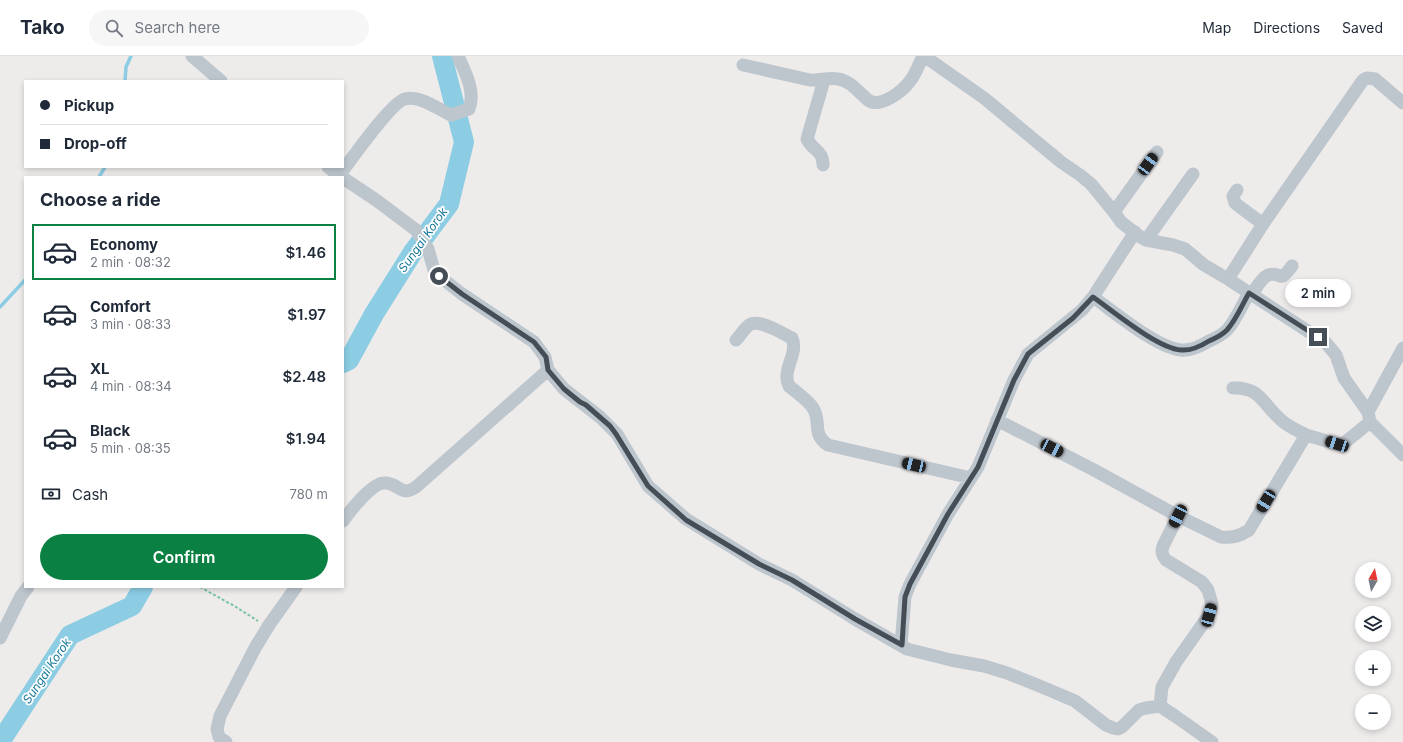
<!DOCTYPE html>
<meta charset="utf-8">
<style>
:root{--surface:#fff;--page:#f6f6f7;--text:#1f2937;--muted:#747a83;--line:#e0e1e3;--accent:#0b8043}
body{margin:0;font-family:Inter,sans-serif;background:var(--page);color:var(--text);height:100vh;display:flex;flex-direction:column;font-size:15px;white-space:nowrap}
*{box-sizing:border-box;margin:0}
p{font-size:13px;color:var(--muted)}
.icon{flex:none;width:22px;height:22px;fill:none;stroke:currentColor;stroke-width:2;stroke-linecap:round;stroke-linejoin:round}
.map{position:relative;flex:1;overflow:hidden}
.side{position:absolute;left:24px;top:120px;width:320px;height:412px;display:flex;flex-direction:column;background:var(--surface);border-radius:0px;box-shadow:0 2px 6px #0003}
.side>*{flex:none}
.guide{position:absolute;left:24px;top:24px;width:320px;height:88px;border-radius:0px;box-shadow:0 2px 6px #0003;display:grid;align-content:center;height:88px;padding:0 16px;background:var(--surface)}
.needle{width:26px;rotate:9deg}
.buttons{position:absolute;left:1355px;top:506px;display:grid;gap:8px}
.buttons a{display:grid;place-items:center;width:36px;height:36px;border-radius:50%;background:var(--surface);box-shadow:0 2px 6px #0003;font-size:20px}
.end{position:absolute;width:18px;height:18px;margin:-9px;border:5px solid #454e57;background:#fff;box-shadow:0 0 0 2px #fff}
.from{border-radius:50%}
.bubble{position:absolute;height:28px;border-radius:14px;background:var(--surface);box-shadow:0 2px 6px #0003;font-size:13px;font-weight:600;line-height:28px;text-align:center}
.car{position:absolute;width:12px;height:24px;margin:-12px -6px;border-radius:5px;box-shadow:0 0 3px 1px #0007;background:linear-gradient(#222 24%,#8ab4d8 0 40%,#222 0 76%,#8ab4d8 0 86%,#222 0)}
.guide b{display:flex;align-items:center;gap:14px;height:38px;font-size:15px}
.guide b+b{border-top:1px solid var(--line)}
.guide i{width:10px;height:10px;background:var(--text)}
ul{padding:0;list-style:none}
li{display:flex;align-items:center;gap:12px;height:56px;margin:0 8px 6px;padding:0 8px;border:2px solid transparent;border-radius:0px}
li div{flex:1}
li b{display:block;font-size:15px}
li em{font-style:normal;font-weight:600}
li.on{border-color:var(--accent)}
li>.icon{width:36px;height:36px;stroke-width:1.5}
h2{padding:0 16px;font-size:18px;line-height:48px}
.pay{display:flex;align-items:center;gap:10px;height:44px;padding:0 16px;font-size:15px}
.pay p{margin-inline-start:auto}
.primary-button{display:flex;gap:8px;margin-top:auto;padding:8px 16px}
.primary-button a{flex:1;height:46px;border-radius:24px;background:var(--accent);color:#fff;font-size:16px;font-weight:600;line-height:46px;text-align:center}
header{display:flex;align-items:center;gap:24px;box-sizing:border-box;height:56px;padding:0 20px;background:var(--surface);border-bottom:1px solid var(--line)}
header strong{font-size:19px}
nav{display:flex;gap:22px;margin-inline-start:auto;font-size:14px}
.search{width:280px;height:36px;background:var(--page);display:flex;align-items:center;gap:10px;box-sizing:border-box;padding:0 14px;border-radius:22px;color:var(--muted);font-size:15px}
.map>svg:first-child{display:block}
</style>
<header>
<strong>Tako</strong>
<div class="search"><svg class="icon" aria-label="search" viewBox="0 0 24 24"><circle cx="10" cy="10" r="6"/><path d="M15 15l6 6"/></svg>Search here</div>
<nav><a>Map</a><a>Directions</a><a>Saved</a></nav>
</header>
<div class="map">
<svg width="1403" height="686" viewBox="0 0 1403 686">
<rect width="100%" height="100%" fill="#eeebeb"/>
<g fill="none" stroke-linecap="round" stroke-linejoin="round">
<path stroke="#8ccde4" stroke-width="3.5" d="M125,25L126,11L131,0
M99,121L105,111
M0,251L25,224"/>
<path stroke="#8ccde4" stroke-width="20" d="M343,307L349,304L374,258L413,196L449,148L464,86L442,0
M0,686L70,579L132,550L143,531"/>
<path stroke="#76c5a2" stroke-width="2" stroke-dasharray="3 2" stroke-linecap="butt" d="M200,531L236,551L258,565"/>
<path stroke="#bdc5cd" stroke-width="13" d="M192,0L221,25
M924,0L984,42L1061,106L1080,119L1091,128L1114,156L1121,166L1139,180L1146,184L1173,189L1185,193L1204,209L1228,223L1326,287L1336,299L1344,322L1368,356L1370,366L1403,399
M743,9L810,24C819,25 829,21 838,23C851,25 858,36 868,44C880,53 903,35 910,25C916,18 919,8 923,0
M823,109C823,94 813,95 807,83L824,24
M328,111L341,121
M338,121C349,107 391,46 405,43C420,39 438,53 451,59L469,53C476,36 465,16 458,0
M343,122L376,144L416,174L428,193L434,214L439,220L462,238L534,286L545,301L548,314L564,333L600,361L617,378L648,430L686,463L759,508L792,524L855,563L907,593L951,604L984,610L1007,617L1042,631L1075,645L1106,669L1113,672L1118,673L1122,671L1139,654L1146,652L1160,650L1175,660L1212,686
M1237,134L1233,140L1235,147L1240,151L1263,168
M1114,156L1157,96
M1146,184L1193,118
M1228,223L1263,168L1363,24L1367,22L1375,23L1403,47
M1251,239C1256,233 1261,222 1268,219C1283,215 1278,229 1292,210
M1093,241C1113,255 1157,292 1181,294C1191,295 1201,290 1209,285C1216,282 1222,279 1227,274C1236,264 1242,249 1249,237
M736,284C740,280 743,274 748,270C758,261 781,277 792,282C799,298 781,314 789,330C797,337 808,344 813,352C822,366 811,378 828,389L971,422
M1233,332C1260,331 1262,347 1279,362C1286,370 1297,374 1306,379
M1368,356L1403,292
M997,364L1094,414L1178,460L1221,481C1233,482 1240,480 1249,474L1306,379L1337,388H1343L1370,366
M343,465C350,455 372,427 384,427C399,426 400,442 416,431L548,314
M0,582L21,540L28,531
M901,589L905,541L910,528L948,458L978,411L1014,324L1028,298L1082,254L1093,241L1135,176
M1160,650L1162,631L1176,606L1209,559L1212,548L1208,534L1202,526L1166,504C1162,499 1161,496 1163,490L1178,460
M226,686L219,681L217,673L220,660L255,592L269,569L296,531"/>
</g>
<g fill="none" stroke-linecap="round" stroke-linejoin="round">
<path stroke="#454e57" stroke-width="5" d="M439,220L462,238L534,286L546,301L548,314L564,333L580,346L586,349L610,370L616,378L648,430L686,464L759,508L792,524L855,563L902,589L905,541L910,528L948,458L978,411L1014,324L1028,298L1073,262L1093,241C1113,255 1157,292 1181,294C1191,295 1201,290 1209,285C1216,282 1222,279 1227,274C1236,264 1242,249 1249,237L1318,281"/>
</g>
<g text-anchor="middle" stroke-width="3.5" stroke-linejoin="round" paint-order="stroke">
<g font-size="12" font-style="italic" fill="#167799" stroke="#fff">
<text transform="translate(423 184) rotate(-55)" y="4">Sungai Korok</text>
<text transform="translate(47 615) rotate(-56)" y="4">Sungai Korok</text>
</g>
</g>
</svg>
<div class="buttons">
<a><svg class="needle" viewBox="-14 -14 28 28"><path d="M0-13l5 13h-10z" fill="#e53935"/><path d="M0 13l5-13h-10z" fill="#747a83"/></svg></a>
<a><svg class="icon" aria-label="layers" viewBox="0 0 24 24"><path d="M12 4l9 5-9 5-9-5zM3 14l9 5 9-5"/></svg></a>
<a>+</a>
<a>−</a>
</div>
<i class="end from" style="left:439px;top:220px"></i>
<i class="end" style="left:1318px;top:281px"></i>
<div class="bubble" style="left:1285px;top:223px;width:66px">2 min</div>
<i class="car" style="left:1148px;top:108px;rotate:36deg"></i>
<i class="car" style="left:1337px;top:388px;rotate:288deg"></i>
<i class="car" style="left:1052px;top:392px;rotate:117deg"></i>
<i class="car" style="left:914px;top:409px;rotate:283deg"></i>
<i class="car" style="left:1266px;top:445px;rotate:211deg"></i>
<i class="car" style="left:1178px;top:460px;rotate:207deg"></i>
<i class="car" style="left:1209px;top:559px;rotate:15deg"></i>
<div class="guide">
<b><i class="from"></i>Pickup</b>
<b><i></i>Drop-off</b>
</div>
<section class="side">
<h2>Choose a ride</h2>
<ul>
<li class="on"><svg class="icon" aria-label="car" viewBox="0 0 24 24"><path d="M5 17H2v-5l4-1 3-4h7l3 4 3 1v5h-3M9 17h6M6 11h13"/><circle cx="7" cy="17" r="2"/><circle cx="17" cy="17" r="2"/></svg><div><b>Economy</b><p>2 min · 08:32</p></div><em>$1.46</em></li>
<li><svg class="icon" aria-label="car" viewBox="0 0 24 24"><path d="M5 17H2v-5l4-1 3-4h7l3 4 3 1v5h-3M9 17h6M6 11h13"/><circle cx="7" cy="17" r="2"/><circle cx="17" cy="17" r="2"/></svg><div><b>Comfort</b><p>3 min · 08:33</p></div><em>$1.97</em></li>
<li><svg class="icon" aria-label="car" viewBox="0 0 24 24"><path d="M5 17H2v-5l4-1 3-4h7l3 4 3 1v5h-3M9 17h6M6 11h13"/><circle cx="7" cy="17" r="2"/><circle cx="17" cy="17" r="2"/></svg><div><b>XL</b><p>4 min · 08:34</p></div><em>$2.48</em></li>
<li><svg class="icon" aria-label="car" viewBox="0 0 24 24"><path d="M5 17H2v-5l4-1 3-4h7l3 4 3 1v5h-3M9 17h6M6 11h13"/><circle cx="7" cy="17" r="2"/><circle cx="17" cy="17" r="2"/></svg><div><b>Black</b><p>5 min · 08:35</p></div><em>$1.94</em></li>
</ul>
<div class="pay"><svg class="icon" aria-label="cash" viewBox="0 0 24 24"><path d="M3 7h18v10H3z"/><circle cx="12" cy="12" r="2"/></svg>Cash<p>780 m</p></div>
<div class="primary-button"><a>Confirm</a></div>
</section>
</div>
